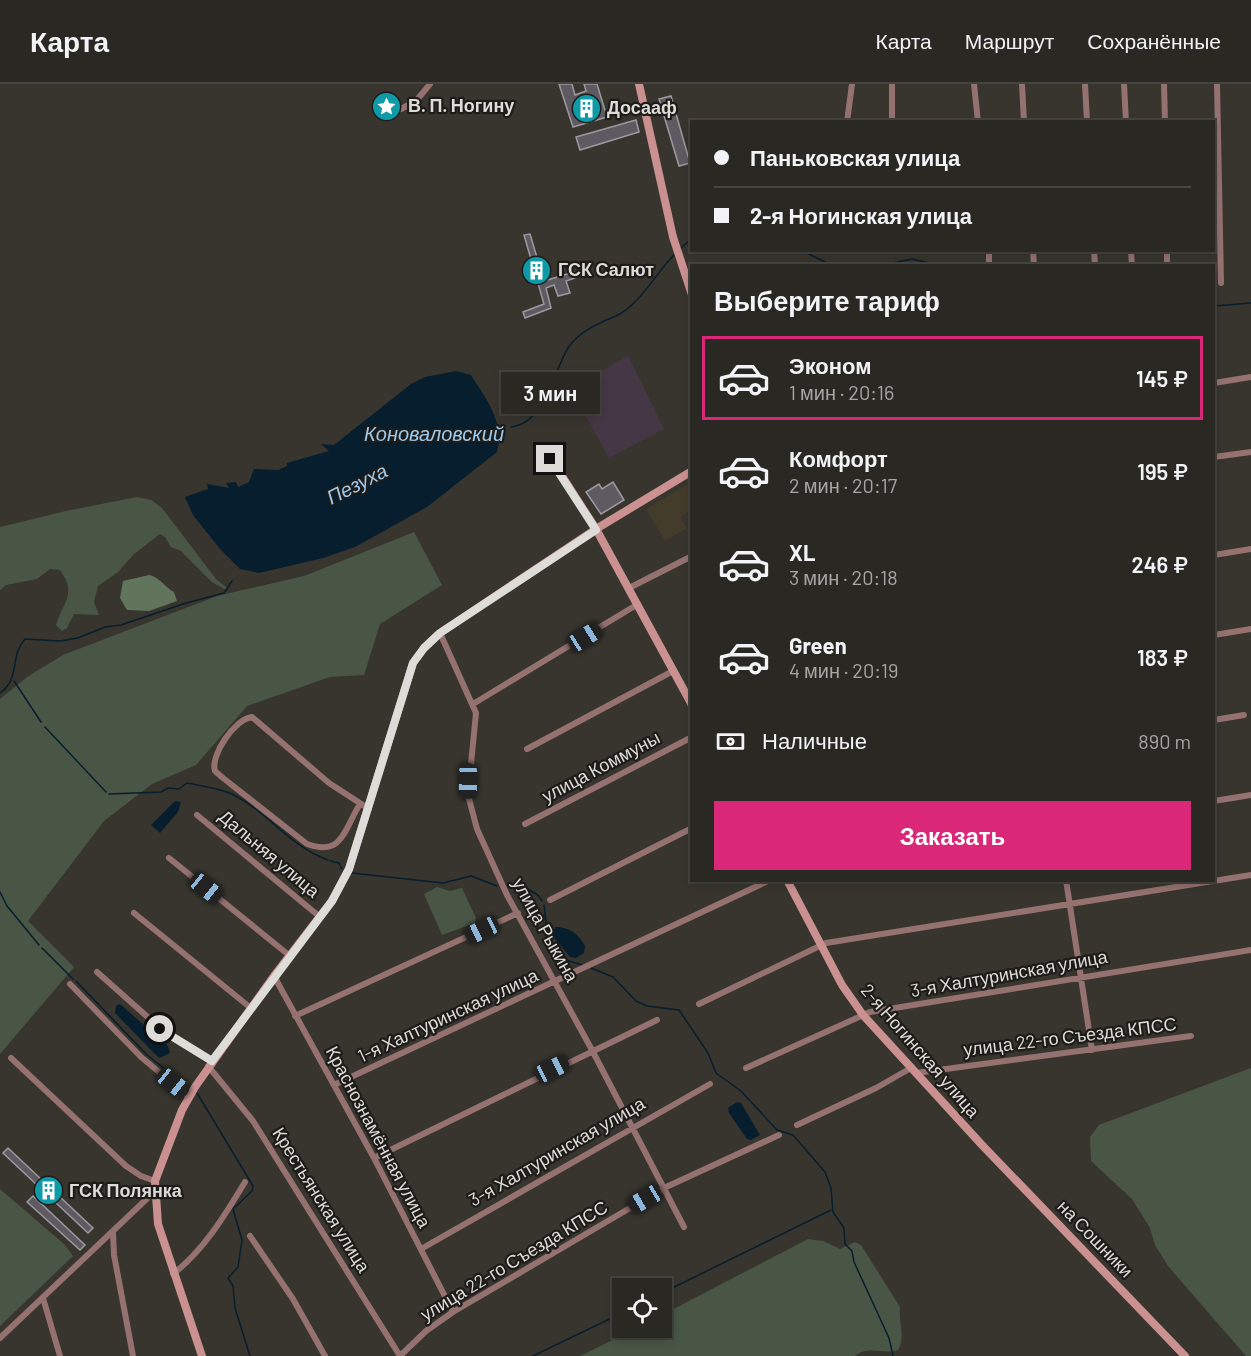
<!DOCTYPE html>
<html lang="ru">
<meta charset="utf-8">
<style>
:root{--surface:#292822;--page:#31302a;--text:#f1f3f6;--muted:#a5a6a5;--line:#454440;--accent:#db2777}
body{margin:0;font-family:Barlow,sans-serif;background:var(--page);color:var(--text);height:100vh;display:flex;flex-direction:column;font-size:22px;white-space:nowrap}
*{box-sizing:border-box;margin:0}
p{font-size:20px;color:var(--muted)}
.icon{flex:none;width:33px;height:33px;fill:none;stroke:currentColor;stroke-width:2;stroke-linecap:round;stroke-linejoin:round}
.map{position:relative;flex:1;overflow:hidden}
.panel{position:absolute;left:690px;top:180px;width:525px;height:618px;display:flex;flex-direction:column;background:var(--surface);border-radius:0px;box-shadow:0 3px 9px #0003,0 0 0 2px var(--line)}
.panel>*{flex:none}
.banner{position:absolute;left:690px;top:36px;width:525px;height:132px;border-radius:0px;box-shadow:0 3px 9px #0003,0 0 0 2px var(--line);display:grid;align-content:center;height:132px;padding:0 24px;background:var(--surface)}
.tools{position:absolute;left:612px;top:1194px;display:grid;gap:12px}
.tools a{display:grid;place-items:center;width:60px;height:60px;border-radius:0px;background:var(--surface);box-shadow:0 3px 9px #0003,0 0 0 2px var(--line);font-size:30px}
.end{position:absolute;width:27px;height:27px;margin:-14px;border:8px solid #dedcd8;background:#111;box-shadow:0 0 0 3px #111}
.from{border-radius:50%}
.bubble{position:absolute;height:42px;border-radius:0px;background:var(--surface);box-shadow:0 3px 9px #0003,0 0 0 2px var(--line);font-size:20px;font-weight:600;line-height:42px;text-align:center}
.car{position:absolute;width:18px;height:36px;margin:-18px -9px;border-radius:8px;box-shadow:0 0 4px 2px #0007;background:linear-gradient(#222 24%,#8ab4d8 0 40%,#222 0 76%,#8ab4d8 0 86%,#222 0)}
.banner b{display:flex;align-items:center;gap:21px;height:57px;font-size:22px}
.banner b+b{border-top:2px solid var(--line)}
.banner i{width:15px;height:15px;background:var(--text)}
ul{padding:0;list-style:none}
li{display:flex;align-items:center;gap:18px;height:84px;margin:0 12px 9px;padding:0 12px;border:3px solid transparent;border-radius:0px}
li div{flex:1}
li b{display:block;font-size:22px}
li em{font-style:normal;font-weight:600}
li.current{border-color:var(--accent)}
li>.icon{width:54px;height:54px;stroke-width:1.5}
h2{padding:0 24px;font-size:27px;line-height:72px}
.pay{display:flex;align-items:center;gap:15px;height:66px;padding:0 24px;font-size:22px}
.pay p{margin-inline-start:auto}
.primary-button{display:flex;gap:12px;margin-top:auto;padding:12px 24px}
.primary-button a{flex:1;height:69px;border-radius:0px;background:var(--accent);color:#fff;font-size:24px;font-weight:600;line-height:69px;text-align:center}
header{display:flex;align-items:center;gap:36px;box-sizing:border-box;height:84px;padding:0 30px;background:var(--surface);border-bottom:2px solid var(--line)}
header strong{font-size:28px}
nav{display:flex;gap:33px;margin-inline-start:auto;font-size:21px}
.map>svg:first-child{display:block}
</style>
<header>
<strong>Карта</strong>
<nav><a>Карта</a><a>Маршрут</a><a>Сохранённые</a></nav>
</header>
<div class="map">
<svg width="1251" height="1272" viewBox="0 0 1251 1272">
<rect width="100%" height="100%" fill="#37352e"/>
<path fill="#433c2a" d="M691,398V426L680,433L687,444L665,457L646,425Z"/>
<path fill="#453745" d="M628,271L664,345L609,374L574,311L584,298Z"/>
<path fill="#495646" d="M137,413L151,416L162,424L216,495L227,504L226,506L212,498L181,467L171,463L165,453L160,450L133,471L118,488L98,502L94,518L99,531L74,530L67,544L62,547L56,541C64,516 77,510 60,486L50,485L37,495L6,501L0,506V443L66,427Z
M414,448L442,501L380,540L364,591L330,593L247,622L196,681L152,700L104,737L28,837L74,883L0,970V615L27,593L63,571L217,512L304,492Z
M437,803L450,807L462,804L476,834L475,839L442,851L424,810Z
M1251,984V1272H1246L1168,1182L1155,1161L1150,1144L1132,1115L1091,1077L1090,1053L1099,1041Z
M0,1105L64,1160L73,1172L0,1242Z
M808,1155L823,1157L840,1165L855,1158L861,1161L900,1223C898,1238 906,1253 898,1266C884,1271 869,1261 855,1272H580L637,1244H662V1231Z"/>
<path fill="#61755d" d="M149,491C158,492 165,503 174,508L177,517L149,527L127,526L120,514L123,497Z"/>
<path fill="#071e2f" d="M456,287L471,291C486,315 505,338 497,368L427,423L355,463L323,474L259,489L240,485L220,465L193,431L185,413L208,405L207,400L229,404L226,399L236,398L238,403L249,398L254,385L278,386L287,382V379L329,367L321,360L334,361L411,300L425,293Z
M175,717L181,718L178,728L160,749L151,741Z
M555,843C569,843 578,849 585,862L584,869L576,874L570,873L553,852Z
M120,920L168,962L170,969L159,974L115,929L116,922Z
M737,1018L741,1019L760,1051L751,1056L747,1055L729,1029L728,1024Z"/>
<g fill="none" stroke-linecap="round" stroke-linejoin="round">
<path stroke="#071e2f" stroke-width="1.5" d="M681,164L692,154
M801,166L833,182
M878,182L912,175L941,182
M1214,222L1251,219
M511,343C545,339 553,289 568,264C578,248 599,239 616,232C641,220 656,188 676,169
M14,597L41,638
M0,609C21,595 9,572 25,555L60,557L78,554L105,543L121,541L186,519L224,509L232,497
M45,643L106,708
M109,710L161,708L168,704L179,705L187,699C202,702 219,704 232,710C268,728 289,762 328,776
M330,777L339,779L342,785
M352,789L443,799L471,792L497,802
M508,803C520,802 537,806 542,817
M0,808L7,822L39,861
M544,821L548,858L563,875L582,881
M42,864L73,895
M591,884L613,893L636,917L647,922L679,926L708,969L716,989L741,1007L777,1046L793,1051L825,1088L831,1104L833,1128L844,1144L845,1160L852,1167L854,1178L889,1254L893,1272
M76,897L147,971L188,1003
M197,1009L253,1102L252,1107L233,1125L242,1156L238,1183L228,1194L233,1202L235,1224L250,1272
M662,1209L831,1126
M533,1272L622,1229"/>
</g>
<path fill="#5e5a62" stroke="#9d99a1" stroke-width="1.5" d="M559,0H572L575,11L586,7L584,0H597L607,33L573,43Z
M671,12L690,79L679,82L659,15Z
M636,36L639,48L580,66L576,53Z
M530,150L544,197L574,188L575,194L566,197L570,209L558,212L554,201L546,204L551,224L525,234L523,228L544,220L524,151Z
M613,398L624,416L601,430L586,408L599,400L602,405Z
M8,1064L93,1144L88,1149L3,1069Z
M33,1112L85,1161L80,1166L27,1118Z"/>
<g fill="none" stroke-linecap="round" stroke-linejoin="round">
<path stroke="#957170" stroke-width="6" d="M974,0L978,38
M1022,0L1024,38
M1085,0L1087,38
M1124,0L1126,38
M1164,0L1165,38
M1217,0L1221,199
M401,25L416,17L430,0
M847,38L852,0
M892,38V0
M989,166V182
M1033,166L1034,182
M1094,166L1095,182
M1131,166L1132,182
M1167,166V182
M1214,299L1251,293
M1214,373L1251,368
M1214,471L1251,465
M629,504L692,472
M440,549L476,629L468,711L477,745L507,811L592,966L684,1143
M1214,551L1251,545
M473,620L638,520
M1214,636L1244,631
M527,665L673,587
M1214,717L1251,711
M360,720C344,745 343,773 307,760L223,694L215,687C210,671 235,635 252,633L329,699L369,725
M197,731L320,833
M525,740L692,653
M169,774L290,872
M1066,796L1092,966
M550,816L692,744
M134,829L252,925
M97,888L160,944L212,977
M274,892L374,1074L453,1228
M70,900L141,973L189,1013
M699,920L826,859L1251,791
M295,932L518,829
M11,974L126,1082L141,1092L155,1097
M208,982L253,1037L400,1272
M746,984L870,928L1251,866
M916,989L1191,952
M334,1001L770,796
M797,1041L876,1004L911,984
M374,1074L657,936
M113,1149L114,1171L133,1272
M250,1152L293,1215L325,1272
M421,1165L710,1000
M173,1190C204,1166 225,1131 245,1098
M43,1214L60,1272
M0,1254L154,1108
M400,1272L426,1247L453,1228L664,1104L779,1051"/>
<path stroke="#cb9191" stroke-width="8" d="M639,0L673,153L692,211
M551,375L596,445L692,621
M787,796L842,901L863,931L982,1061L1185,1272
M202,1272L158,1140L155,1097L182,1026L195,1003L274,892L332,817L349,785L413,579L424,564L440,549L596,445L692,387"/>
</g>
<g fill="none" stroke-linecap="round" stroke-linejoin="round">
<path stroke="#dedcd8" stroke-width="8" d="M160,945L212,977L332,817L349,785L413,579L424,564L440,549L596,446L550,375"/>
</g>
<defs>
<symbol id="sight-disc" viewBox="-11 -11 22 22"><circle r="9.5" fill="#0f9aa8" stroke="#1e1c19"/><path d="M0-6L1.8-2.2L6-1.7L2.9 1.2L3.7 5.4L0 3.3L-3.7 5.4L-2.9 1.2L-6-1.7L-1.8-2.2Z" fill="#fff"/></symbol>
<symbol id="building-disc" viewBox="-11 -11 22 22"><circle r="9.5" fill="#0f9aa8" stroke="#1e1c19"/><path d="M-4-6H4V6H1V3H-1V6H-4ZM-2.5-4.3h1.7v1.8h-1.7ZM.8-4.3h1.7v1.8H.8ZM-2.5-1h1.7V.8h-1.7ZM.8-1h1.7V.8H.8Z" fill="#fff"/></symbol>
</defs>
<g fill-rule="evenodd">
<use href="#sight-disc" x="370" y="6" width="33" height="33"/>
<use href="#building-disc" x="570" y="8" width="33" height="33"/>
<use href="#building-disc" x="520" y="170" width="33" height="33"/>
<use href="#building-disc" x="32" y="1090" width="33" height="33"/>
</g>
<g text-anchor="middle" stroke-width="4.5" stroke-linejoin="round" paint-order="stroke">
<g font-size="18" font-weight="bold" fill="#dedcd8" stroke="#1e1c19" text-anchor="start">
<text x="408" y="28">В. П. Ногину</text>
<text x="607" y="30">Досааф</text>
<text x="558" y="192">ГСК Салют</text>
<text x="69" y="1113">ГСК Полянка</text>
</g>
<g font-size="18" fill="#dedcd8" stroke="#1e1c19">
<text transform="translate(601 683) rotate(-28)" y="6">улица Коммуны</text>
<text transform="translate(269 770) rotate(40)" y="6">Дальняя улица</text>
<text transform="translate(545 846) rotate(61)" y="6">улица Рыкина</text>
<text transform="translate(1009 890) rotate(-10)" y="6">3-я Халтуринская улица</text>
<text transform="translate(448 932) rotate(-25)" y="6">1-я Халтуринская улица</text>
<text transform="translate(1070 953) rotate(-7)" y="6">улица 22-го Съезда КПСС</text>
<text transform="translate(920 967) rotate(49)" y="6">2-я Ногинская улица</text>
<text transform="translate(378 1053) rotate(62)" y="6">Краснознамённая улица</text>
<text transform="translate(557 1068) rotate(-30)" y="6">3-я Халтуринская улица</text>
<text transform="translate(321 1116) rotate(58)" y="6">Крестьянская улица</text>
<text transform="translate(1095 1155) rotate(46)" y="6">на Сошники</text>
<text transform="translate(514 1177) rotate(-31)" y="6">улица 22-го Съезда КПСС</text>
</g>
<g font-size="20" font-style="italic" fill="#9acaf0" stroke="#1e1c19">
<text x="434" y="357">Коноваловский</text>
<text transform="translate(357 400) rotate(-27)" y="7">Пезуха</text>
</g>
</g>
</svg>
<div class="tools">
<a><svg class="icon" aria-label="locate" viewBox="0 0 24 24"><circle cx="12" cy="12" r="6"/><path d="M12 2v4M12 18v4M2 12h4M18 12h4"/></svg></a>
</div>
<i class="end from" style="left:160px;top:945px"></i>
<i class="end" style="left:550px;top:375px"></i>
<div class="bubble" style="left:501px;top:288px;width:99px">3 мин</div>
<i class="car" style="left:585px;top:553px;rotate:58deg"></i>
<i class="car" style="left:468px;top:697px;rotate:181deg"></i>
<i class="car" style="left:206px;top:804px;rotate:129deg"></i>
<i class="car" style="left:482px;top:846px;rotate:245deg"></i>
<i class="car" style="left:552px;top:985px;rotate:64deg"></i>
<i class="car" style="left:173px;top:999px;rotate:129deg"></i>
<i class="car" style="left:645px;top:1115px;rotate:240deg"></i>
<div class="banner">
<b><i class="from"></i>Паньковская улица</b>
<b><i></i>2-я Ногинская улица</b>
</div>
<section class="panel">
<h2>Выберите тариф</h2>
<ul>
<li class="current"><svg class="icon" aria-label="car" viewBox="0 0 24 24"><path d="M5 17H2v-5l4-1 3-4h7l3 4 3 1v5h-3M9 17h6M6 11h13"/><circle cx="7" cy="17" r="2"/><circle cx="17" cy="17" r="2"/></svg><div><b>Эконом</b><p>1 мин · 20:16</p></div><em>145 ₽</em></li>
<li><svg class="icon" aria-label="car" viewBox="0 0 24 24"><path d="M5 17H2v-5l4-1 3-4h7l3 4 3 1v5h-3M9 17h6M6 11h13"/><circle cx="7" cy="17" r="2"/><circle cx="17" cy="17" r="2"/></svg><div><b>Комфорт</b><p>2 мин · 20:17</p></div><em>195 ₽</em></li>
<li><svg class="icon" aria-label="car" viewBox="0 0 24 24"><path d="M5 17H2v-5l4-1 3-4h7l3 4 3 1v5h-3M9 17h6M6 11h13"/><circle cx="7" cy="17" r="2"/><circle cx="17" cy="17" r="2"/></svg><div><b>XL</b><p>3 мин · 20:18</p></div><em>246 ₽</em></li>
<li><svg class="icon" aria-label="car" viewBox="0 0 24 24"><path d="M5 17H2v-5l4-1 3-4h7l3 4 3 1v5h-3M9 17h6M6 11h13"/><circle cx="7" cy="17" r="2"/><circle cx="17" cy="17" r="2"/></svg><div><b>Green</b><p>4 мин · 20:19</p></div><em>183 ₽</em></li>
</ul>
<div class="pay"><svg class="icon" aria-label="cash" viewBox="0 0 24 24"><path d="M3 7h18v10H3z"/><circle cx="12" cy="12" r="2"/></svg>Наличные<p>890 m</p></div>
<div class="primary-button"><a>Заказать</a></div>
</section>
</div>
